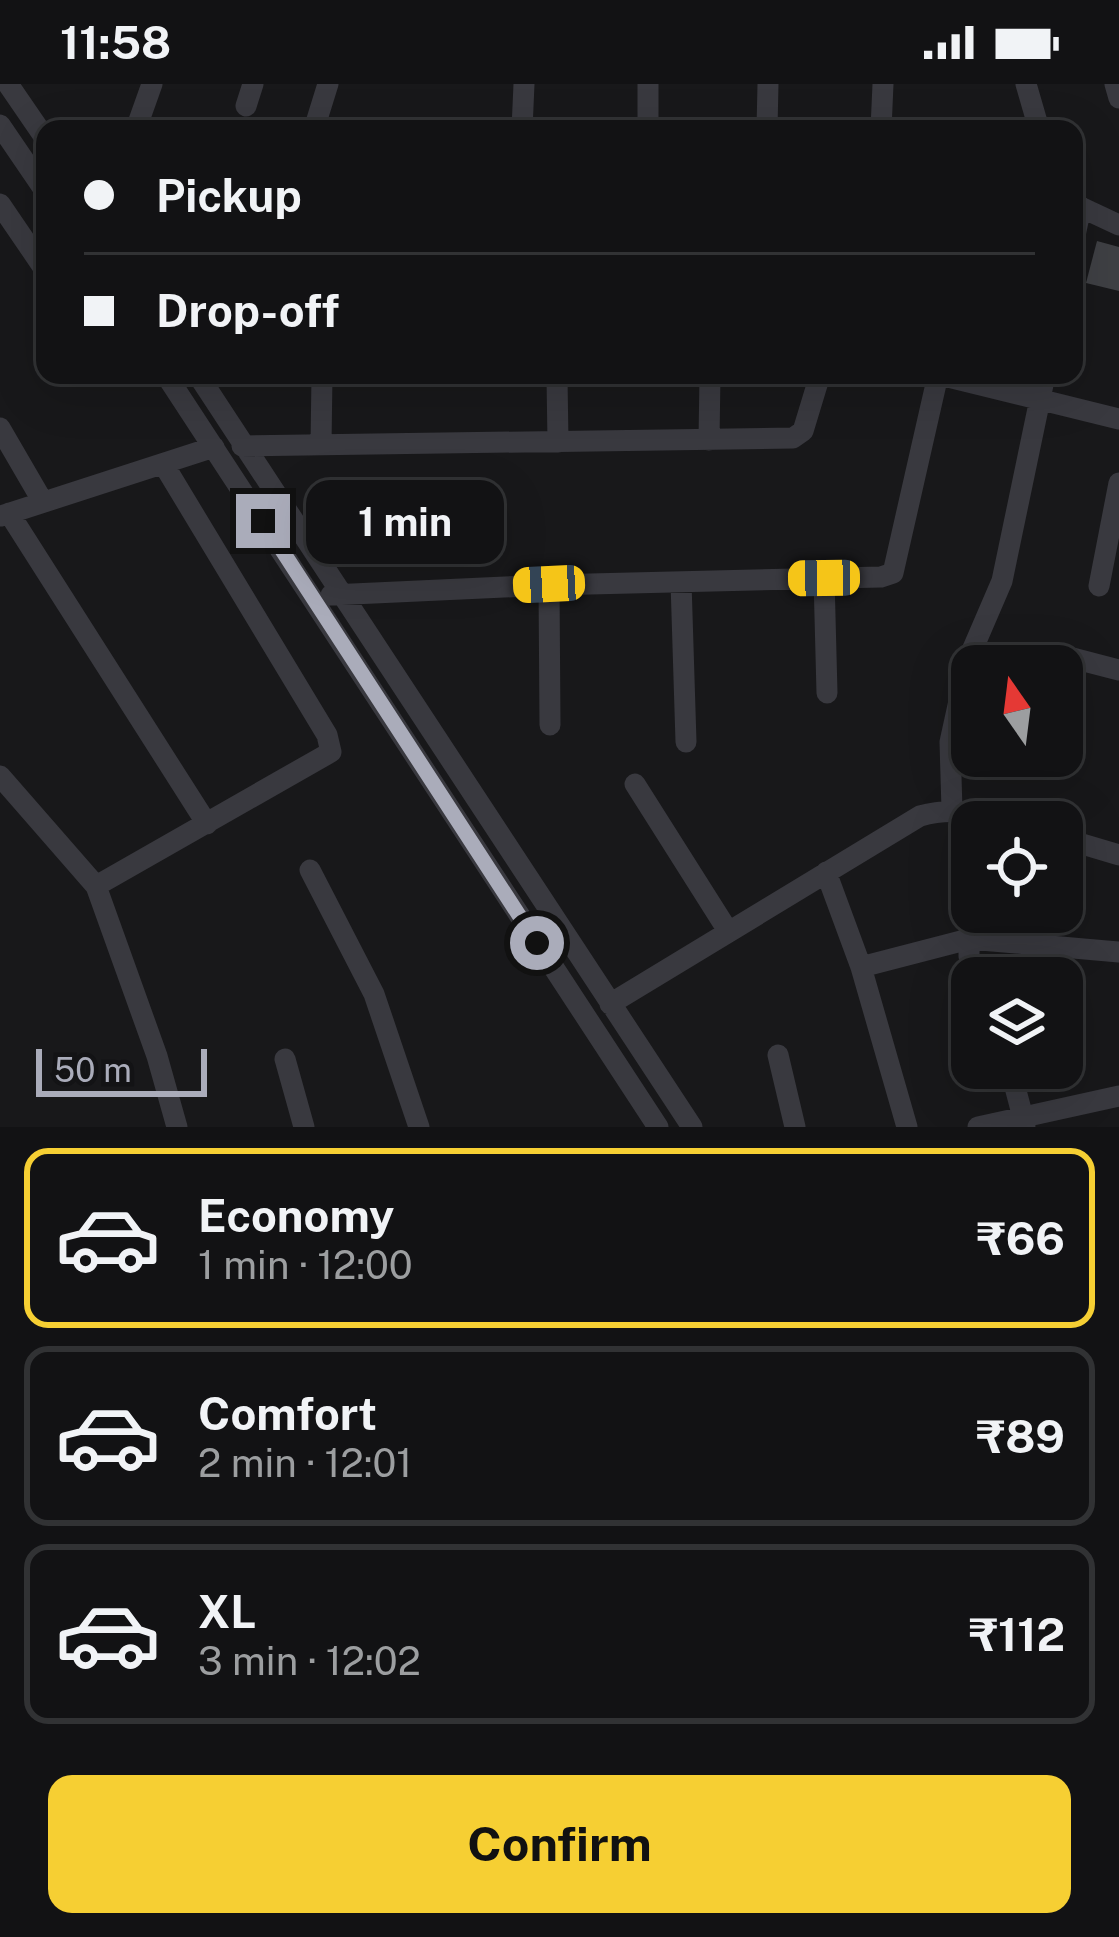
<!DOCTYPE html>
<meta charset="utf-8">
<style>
:root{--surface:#121214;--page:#1b1b1d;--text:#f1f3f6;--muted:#9c9ea0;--line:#313234;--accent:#f6cf33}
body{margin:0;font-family:"Public Sans",sans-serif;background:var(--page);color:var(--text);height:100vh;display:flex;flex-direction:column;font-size:45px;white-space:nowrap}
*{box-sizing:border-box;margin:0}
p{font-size:39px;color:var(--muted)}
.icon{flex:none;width:66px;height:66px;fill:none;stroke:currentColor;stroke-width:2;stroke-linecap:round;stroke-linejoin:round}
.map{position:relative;height:1043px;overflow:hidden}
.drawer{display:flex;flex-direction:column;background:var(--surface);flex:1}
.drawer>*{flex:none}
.banner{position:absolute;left:36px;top:36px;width:1047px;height:264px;border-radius:24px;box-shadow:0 12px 48px #0002,0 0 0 3px var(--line);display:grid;align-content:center;height:264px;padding:0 48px;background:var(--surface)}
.needle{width:78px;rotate:346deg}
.tools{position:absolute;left:951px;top:561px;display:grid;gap:24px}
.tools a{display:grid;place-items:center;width:132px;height:132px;border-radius:24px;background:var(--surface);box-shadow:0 12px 48px #0002,0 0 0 3px var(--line);font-size:60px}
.scale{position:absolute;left:36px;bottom:30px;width:171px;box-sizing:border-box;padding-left:12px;border:6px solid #aaacba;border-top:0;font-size:33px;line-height:42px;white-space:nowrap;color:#aaacba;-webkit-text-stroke:9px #131315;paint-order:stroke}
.end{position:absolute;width:54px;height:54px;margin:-27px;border:15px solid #aaacba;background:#111;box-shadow:0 0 0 6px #111}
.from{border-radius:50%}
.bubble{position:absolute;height:84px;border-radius:24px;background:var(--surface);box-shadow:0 12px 48px #0002,0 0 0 3px var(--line);font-size:39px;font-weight:700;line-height:84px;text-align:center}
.car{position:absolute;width:36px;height:72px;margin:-36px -18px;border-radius:15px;box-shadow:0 0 9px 3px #0007;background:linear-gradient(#f5c518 24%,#345 0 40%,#f5c518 0 76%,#345 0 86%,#f5c518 0)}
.banner b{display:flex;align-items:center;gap:42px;height:114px;font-size:45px}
.banner b+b{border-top:3px solid var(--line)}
.banner i{width:30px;height:30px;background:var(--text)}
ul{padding:21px 0 0;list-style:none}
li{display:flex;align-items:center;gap:36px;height:180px;margin:0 24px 18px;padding:0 24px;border:6px solid var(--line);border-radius:24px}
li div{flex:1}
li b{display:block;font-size:45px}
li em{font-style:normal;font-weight:700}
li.selected{border-color:var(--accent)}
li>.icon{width:108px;height:108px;stroke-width:1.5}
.button{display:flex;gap:24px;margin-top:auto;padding:24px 48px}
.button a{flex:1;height:138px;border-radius:24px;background:var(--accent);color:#111;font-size:48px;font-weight:700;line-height:138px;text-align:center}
.status{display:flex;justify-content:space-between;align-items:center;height:84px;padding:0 60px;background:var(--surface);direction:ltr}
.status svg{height:33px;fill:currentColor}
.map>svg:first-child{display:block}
</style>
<div class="status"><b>11:58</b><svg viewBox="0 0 49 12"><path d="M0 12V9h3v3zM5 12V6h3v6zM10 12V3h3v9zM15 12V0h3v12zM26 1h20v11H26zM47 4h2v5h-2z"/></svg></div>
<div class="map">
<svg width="1119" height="1043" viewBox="0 0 1119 1043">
<rect width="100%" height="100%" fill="#18181a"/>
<path fill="#3f4044" d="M1097,157L1119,163V207L1086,199Z"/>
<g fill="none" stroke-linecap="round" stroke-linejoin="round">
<path stroke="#39393f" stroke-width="21" d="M8,0L45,54
M648,0V45
M1026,0L1039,45
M1115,0L1119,14
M246,22L253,0
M0,41L45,107
M136,45L152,0
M314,45L328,0
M522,45L524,0
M767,45L768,0
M881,45L883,0
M0,120L45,186
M1074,120L1119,141
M1074,156L1081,123
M166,291L658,1043
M198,291L692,1043
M940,291L1119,335
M557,294L558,358
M0,344L43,418
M709,356L710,291
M321,361L322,291
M242,362L793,354L803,347L820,291
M9,429L207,740
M1,432L214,363
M824,494L827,609
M681,498L686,658
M549,501L550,641
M1099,502L1119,399
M331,511L549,501L881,493L893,489L938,291
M1057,570L1119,586
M0,692L96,802L157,972L177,1043
M635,700L728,847
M952,726L950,658L968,576L1002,497L1045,291
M970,727L969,872L976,894
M1062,754L1119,771
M310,786L374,910L419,1043
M826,788L861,883L907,1043
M96,802L331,668L327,651L164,381
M861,883L969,855L1119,868
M610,920L920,732C953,723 975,729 1007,738
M778,971L795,1043
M285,975L304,1043
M1010,984L1025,1041
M978,1043L1119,1012"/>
</g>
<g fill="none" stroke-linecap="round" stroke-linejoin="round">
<path stroke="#aaacba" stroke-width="15" d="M263,437L537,859"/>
</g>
</svg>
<div class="tools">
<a><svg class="needle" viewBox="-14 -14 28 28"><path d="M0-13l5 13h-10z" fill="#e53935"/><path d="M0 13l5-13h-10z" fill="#9c9ea0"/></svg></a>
<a><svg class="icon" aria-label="locate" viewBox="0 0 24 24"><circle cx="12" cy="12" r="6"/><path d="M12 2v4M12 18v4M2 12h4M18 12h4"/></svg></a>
<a><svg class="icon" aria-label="layers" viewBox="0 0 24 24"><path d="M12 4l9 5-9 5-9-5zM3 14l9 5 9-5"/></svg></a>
</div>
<div class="scale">50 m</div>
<i class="end from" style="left:537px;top:859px"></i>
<i class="end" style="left:263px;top:437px"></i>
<div class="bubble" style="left:306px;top:396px;width:198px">1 min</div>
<i class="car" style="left:824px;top:494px;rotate:269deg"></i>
<i class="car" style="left:549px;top:500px;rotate:267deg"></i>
<div class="banner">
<b><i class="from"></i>Pickup</b>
<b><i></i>Drop-off</b>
</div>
</div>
<section class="drawer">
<ul>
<li class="selected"><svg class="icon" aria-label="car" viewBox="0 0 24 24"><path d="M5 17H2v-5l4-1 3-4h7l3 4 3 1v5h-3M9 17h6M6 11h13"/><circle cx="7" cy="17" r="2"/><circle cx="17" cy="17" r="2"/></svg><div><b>Economy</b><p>1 min · 12:00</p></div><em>₹66</em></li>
<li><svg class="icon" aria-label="car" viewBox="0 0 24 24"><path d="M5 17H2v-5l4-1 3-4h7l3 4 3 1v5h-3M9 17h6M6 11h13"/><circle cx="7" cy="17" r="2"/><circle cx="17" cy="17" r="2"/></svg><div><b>Comfort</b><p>2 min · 12:01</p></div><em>₹89</em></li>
<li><svg class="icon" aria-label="car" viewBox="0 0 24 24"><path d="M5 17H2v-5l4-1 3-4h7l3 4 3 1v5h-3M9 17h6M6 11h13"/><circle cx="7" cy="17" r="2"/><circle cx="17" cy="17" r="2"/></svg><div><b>XL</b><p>3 min · 12:02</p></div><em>₹112</em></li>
</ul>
<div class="button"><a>Confirm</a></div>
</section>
